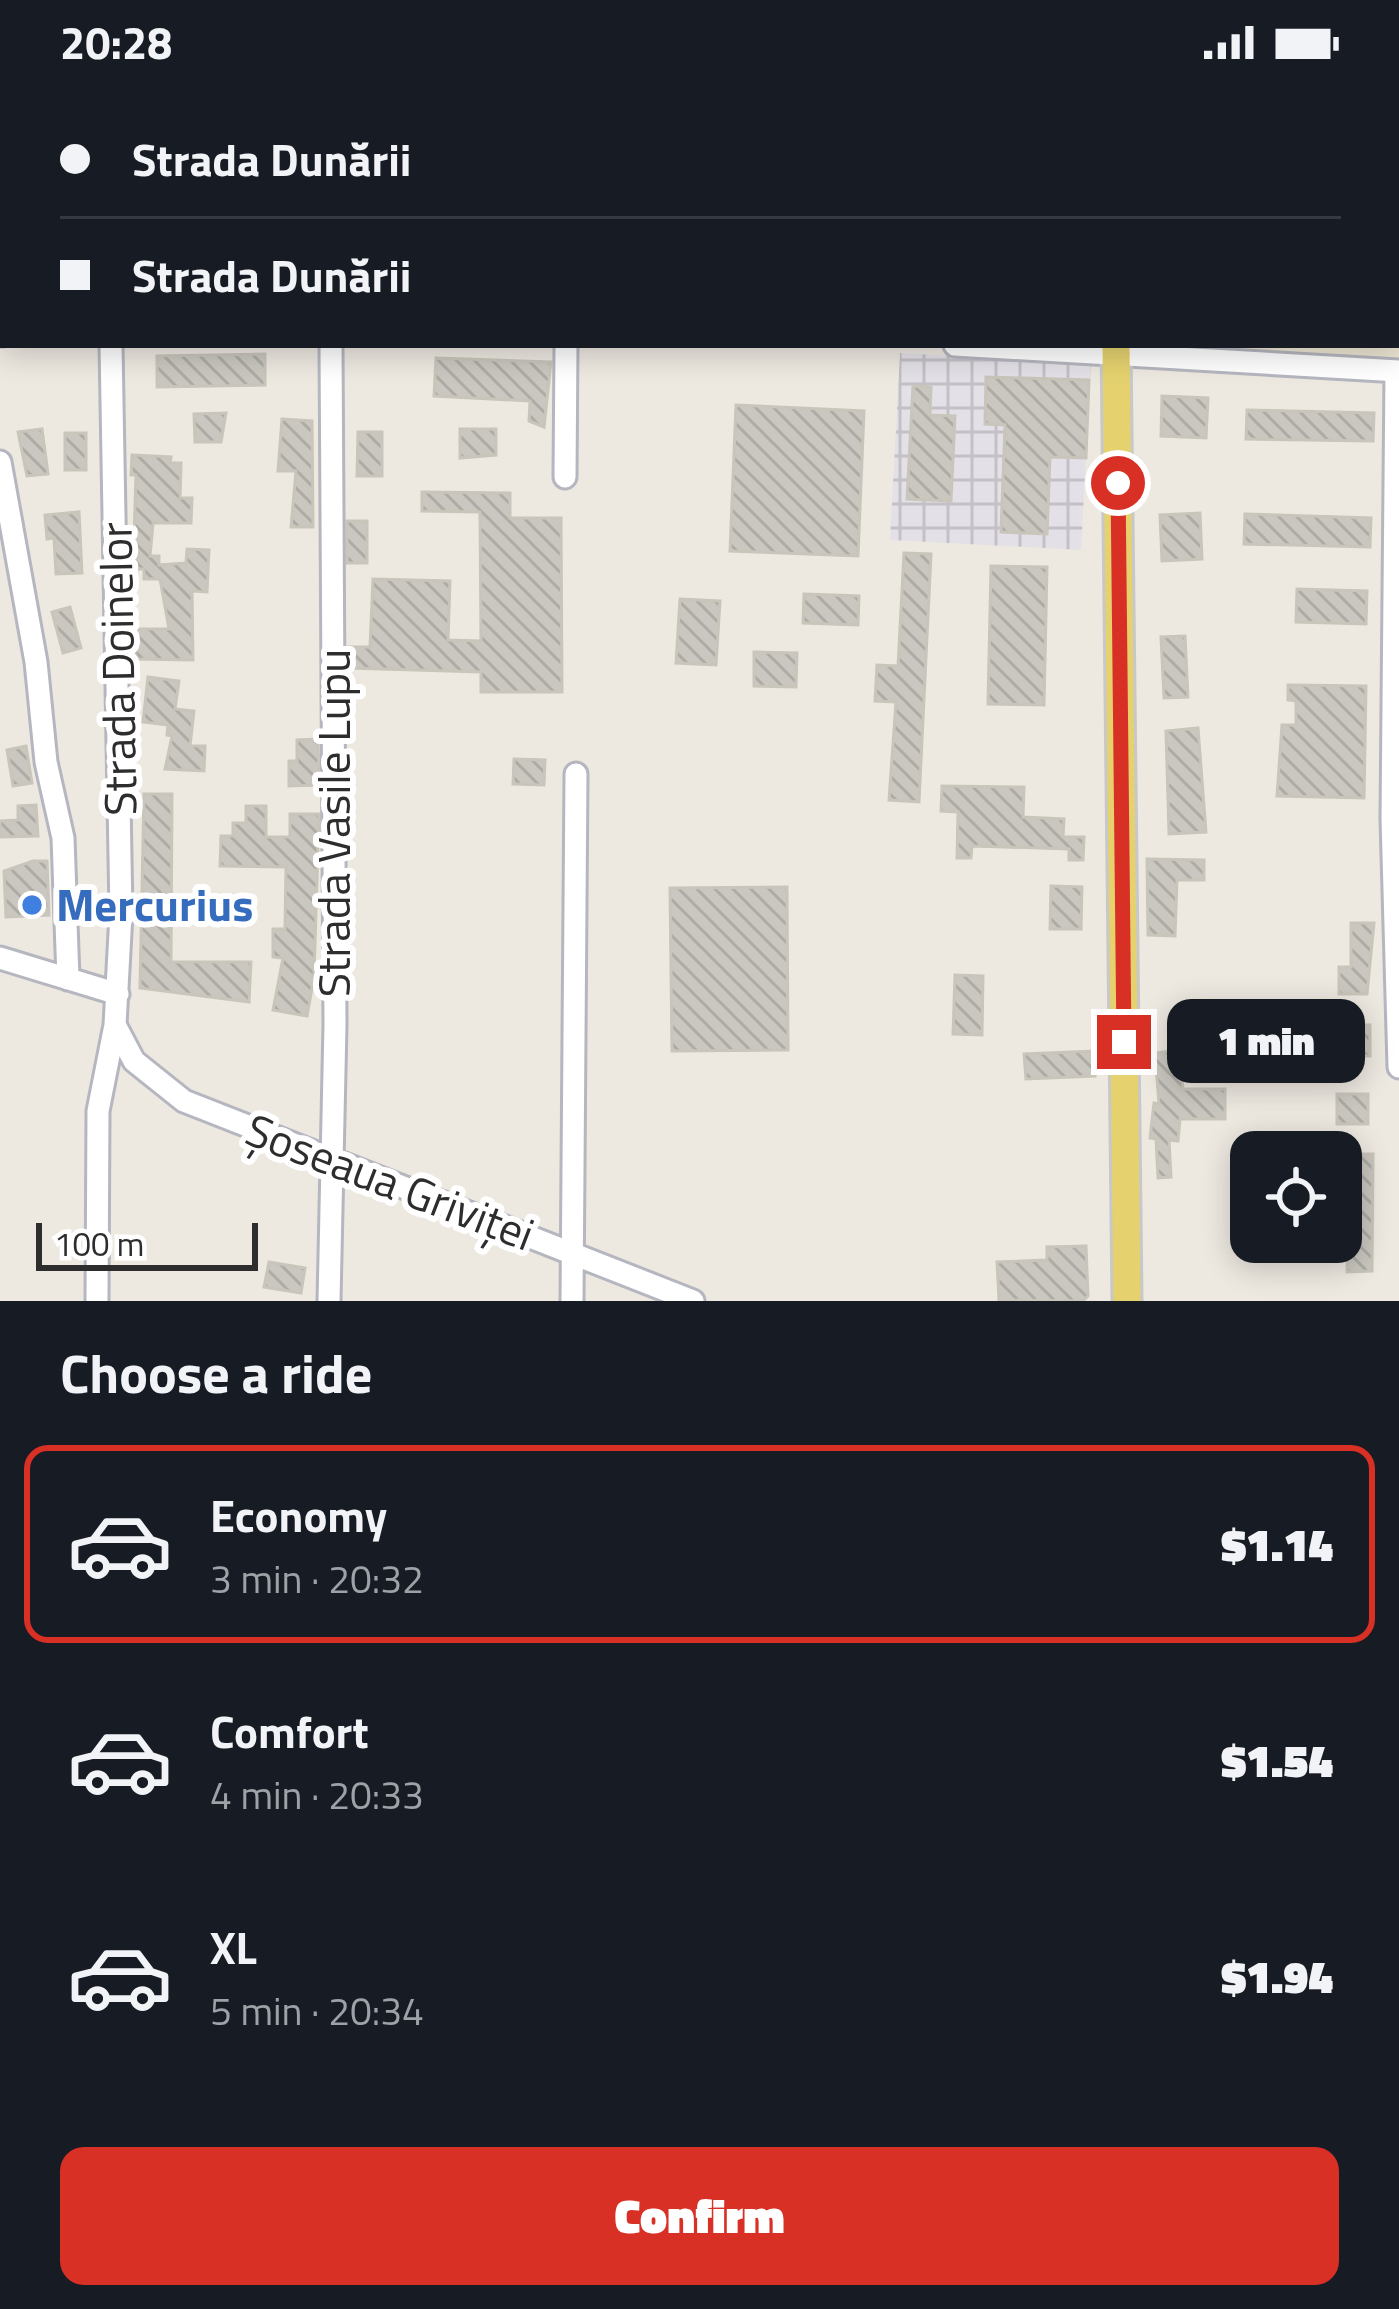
<!DOCTYPE html>
<meta charset="utf-8">
<style>
:root{--surface:#171b24;--page:#20242c;--text:#f1f3f6;--muted:#9ea1a6;--line:#363941;--accent:#d93025}
body{margin:0;font-family:"Titillium Web",sans-serif;background:var(--page);color:var(--text);height:100vh;display:flex;flex-direction:column;font-size:45px;white-space:nowrap}
*{box-sizing:border-box;margin:0}
p{font-size:39px;color:var(--muted)}
.icon{flex:none;width:66px;height:66px;fill:none;stroke:currentColor;stroke-width:2;stroke-linecap:round;stroke-linejoin:round}
.map{position:relative;height:1217px;overflow:hidden}
.details{display:flex;flex-direction:column;background:var(--surface);flex:1}
.details>*{flex:none}
.banner{position:absolute;left:0px;top:0px;width:1401px;height:264px;box-shadow:0 6px 30px #0003;display:grid;align-content:center;height:264px;padding:0 60px;background:var(--surface)}
.controls{position:absolute;left:1230px;top:1047px;display:grid;gap:24px}
.controls a{display:grid;place-items:center;width:132px;height:132px;border-radius:24px;background:var(--surface);box-shadow:0 6px 30px #0003;font-size:60px}
.scale{position:absolute;left:36px;bottom:30px;width:222px;box-sizing:border-box;padding-left:12px;border:6px solid #2d2d2d;border-top:0;font-size:33px;line-height:42px;white-space:nowrap;color:#2d2d2d;-webkit-text-stroke:9px #fff;paint-order:stroke}
.end{position:absolute;width:54px;height:54px;margin:-27px;border:15px solid #d93025;background:#fff;box-shadow:0 0 0 6px #fff}
.from{border-radius:50%}
.bubble{position:absolute;height:84px;border-radius:24px;background:var(--surface);box-shadow:0 6px 30px #0003;font-size:39px;font-weight:800;line-height:84px;text-align:center}
.banner b{display:flex;align-items:center;gap:42px;height:114px;font-size:45px}
.banner b+b{border-top:3px solid var(--line)}
.banner i{width:30px;height:30px;background:var(--text)}
ul{padding:0;list-style:none}
li{display:flex;align-items:center;gap:36px;height:198px;margin:0 24px 18px;padding:0 36px;border:6px solid transparent;border-radius:24px}
li div{flex:1}
li b{display:block;font-size:45px}
li em{font-style:normal;font-weight:800}
li.on{border-color:var(--accent)}
li>.icon{width:108px;height:108px;stroke-width:1.5}
h2{padding:0 60px;font-size:54px;line-height:144px}
.cta{display:flex;gap:24px;margin-top:auto;padding:24px 60px}
.cta a{flex:1;height:138px;border-radius:24px;background:var(--accent);color:#fff;font-size:48px;font-weight:800;line-height:138px;text-align:center}
.status{display:flex;justify-content:space-between;align-items:center;height:84px;padding:0 60px;background:var(--surface);direction:ltr}
.status svg{height:33px;fill:currentColor}
.map>svg:first-child{display:block}
</style>
<div class="status"><b>20:28</b><svg viewBox="0 0 49 12"><path d="M0 12V9h3v3zM5 12V6h3v6zM10 12V3h3v9zM15 12V0h3v12zM26 1h20v11H26zM47 4h2v5h-2z"/></svg></div>
<div class="map">
<svg width="1399" height="1217" viewBox="0 0 1399 1217">
<defs>
<pattern id="industrial-grid" width="8" height="8" patternUnits="userSpaceOnUse" patternTransform="scale(3)"><rect width="8" height="8" fill="#e3e1e7"/><path d="M0 4h8M4 0v8" fill="none" stroke="#c3c1c6"/></pattern>
<pattern id="building-back-hatch" width="6" height="6" patternUnits="userSpaceOnUse" patternTransform="scale(3)"><rect width="6" height="6" fill="#c9c7bf"/><path d="M-1 5l2 2M0 0l6 6M5-1l2 2" fill="none" stroke="#adaba4"/></pattern>
</defs>
<rect width="100%" height="100%" fill="#ede9e1"/>
<path fill="url(#industrial-grid)" d="M900,269L1091,280L1081,466L890,456Z"/>
<path fill="#ede6d3" d="M1132,0H1399V274L1163,261H1398V3Z"/>
<path fill="url(#building-back-hatch)" stroke="#c9c5bb" stroke-width="3" d="M265,270V301L157,303V272Z
M436,274L551,278L544,343L529,337L530,317L434,312Z
M986,293L1089,296L1086,374L1050,373L1047,450L1001,448L1005,341L985,340Z
M913,302L931,303L930,331L955,332L951,417L907,415Z
M1162,312L1208,314L1206,354L1161,352Z
M736,321L864,327L858,472L730,467Z
M1247,326L1374,329L1373,357L1246,355Z
M226,329L221,358H195L194,330Z
M282,335L312,337L313,443H291L296,387H278Z
M42,345L48,390L27,392L18,348Z
M460,345H496V371L460,374Z
M358,348H382V392H357Z
M65,349H86V386H65Z
M132,371L171,373L170,379H181L180,414H192L191,439H153L150,472H159V481L186,479L187,465L209,466L207,508L192,507L193,576L135,575V545H169L160,495H144V485H133L136,391H131Z
M422,408L510,409V434H561L562,608H481V588L349,584V563H370L373,495L450,497L448,556L481,557L480,428L422,427Z
M79,428L82,489L56,490L54,454L47,455L45,431Z
M1200,429L1202,475L1162,477L1160,431Z
M1245,430L1371,434L1370,463L1244,460Z
M347,437H367V479H347Z
M904,469L931,470L919,718L889,716L896,618L875,617L877,581L898,582Z
M991,482L1047,483L1044,621L988,620Z
M1297,505L1367,507L1366,540L1296,538Z
M804,510L859,512L858,541L803,539Z
M680,515L720,517L716,581L676,579Z
M70,523L81,564L63,569L52,528Z
M1185,552L1188,613L1164,614L1161,553Z
M754,568L797,569L796,603L754,602Z
M148,593L179,597L175,625L194,627L190,662H205L204,687L165,685L172,652L167,651L168,641L143,638Z
M1288,601L1366,602L1364,714L1277,712L1282,641H1296V617L1288,616Z
M1198,644L1206,748L1169,750L1166,647Z
M318,655L319,701L289,702V677H297V656Z
M26,662L32,699L13,702L7,666Z
M514,675L545,676L544,701L513,700Z
M942,702L1024,703L1023,733L1064,735L1063,753H1084L1083,776H1069V765L972,762L971,774H957L958,728L941,727Z
M144,710H172L171,878H251L249,918L140,904Z
M36,721L38,752L0,753V737L18,736V722Z
M246,722H266V753H290V730H319L314,893L307,932L273,926L283,874L273,873V845H285L286,783L220,782L221,752H233V739H246Z
M1147,775L1204,776V796H1177L1175,852L1148,851Z
M33,777H47L49,831L6,833L4,787Z
M1051,802L1082,803L1081,845H1050Z
M787,803L788,966L672,967L670,804Z
M1351,839H1374L1367,910H1339V883H1351Z
M955,891L983,892L982,951L953,950Z
M1332,941H1370V972H1332Z
M1179,966L1183,1005H1225V1035H1180L1178,1057L1169,1056L1171,1093L1158,1094L1156,1055L1150,1054L1154,1019L1159,1020L1155,969Z
M1094,967L1095,992L1026,995L1024,970Z
M1337,1010H1368V1040H1337Z
M1349,1070H1373L1372,1187L1347,1188Z
M1086,1162L1088,1212L1083,1217L999,1216L997,1178L1047,1176V1163Z
M269,1178L305,1184L301,1209L264,1203Z"/>
<g fill="none" stroke-linecap="round" stroke-linejoin="round">
<defs>
<path id="minor" d="M108,0V3
M563,0V3
M325,3L326,0
M839,3V0
M0,251H3
M955,261L1399,287
M1396,287L1392,735L1399,983
M0,378L36,578L46,678L63,754L68,895
M565,393L566,261
M0,874L118,910
M115,941L134,977L184,1017L693,1217
M97,1217L98,1027L115,941L121,830L111,261
M329,1217L335,941L331,261
M572,1217L576,690"/>
<path id="major" d="M1122,3V0
M1116,261L1127,1217"/>
</defs>
<use href="#minor" stroke="#b5b6bf" stroke-width="27"/>
<use href="#major" stroke="#c8c8c8" stroke-width="33"/>
<use href="#minor" stroke="#fff" stroke-width="21"/>
<use href="#major" stroke="#e5d26f" stroke-width="27"/>
</g>
<g fill="none" stroke-linecap="round" stroke-linejoin="round">
<path stroke="#d93025" stroke-width="15" d="M1118,399L1124,958"/>
</g>
<circle fill="#3f7fe0" stroke="#fff" stroke-width="4.5" cx="32" cy="821" r="12"/>
<g text-anchor="middle" stroke-width="12" stroke-linejoin="round" paint-order="stroke">
<g font-size="45" fill="#2d2d2d" stroke="#fff">
<text transform="translate(118 585) rotate(-91)" y="16">Strada Doinelor</text>
<text transform="translate(334 739) rotate(-90)" y="16">Strada Vasile Lupu</text>
<text transform="translate(390 1098) rotate(21)" y="16">Șoseaua Griviţei</text>
</g>
<g font-size="45" font-weight="bold" fill="#366cbe" stroke="#fff" text-anchor="start">
<text x="56" y="837">Mercurius</text>
</g>
</g>
</svg>
<div class="controls">
<a><svg class="icon" aria-label="locate" viewBox="0 0 24 24"><circle cx="12" cy="12" r="6"/><path d="M12 2v4M12 18v4M2 12h4M18 12h4"/></svg></a>
</div>
<div class="scale">100 m</div>
<i class="end from" style="left:1118px;top:399px"></i>
<i class="end" style="left:1124px;top:958px"></i>
<div class="bubble" style="left:1167px;top:915px;width:198px">1 min</div>
<div class="banner">
<b><i class="from"></i>Strada Dunării</b>
<b><i></i>Strada Dunării</b>
</div>
</div>
<section class="details">
<h2>Choose a ride</h2>
<ul>
<li class="on"><svg class="icon" aria-label="car" viewBox="0 0 24 24"><path d="M5 17H2v-5l4-1 3-4h7l3 4 3 1v5h-3M9 17h6M6 11h13"/><circle cx="7" cy="17" r="2"/><circle cx="17" cy="17" r="2"/></svg><div><b>Economy</b><p>3 min · 20:32</p></div><em>$1.14</em></li>
<li><svg class="icon" aria-label="car" viewBox="0 0 24 24"><path d="M5 17H2v-5l4-1 3-4h7l3 4 3 1v5h-3M9 17h6M6 11h13"/><circle cx="7" cy="17" r="2"/><circle cx="17" cy="17" r="2"/></svg><div><b>Comfort</b><p>4 min · 20:33</p></div><em>$1.54</em></li>
<li><svg class="icon" aria-label="car" viewBox="0 0 24 24"><path d="M5 17H2v-5l4-1 3-4h7l3 4 3 1v5h-3M9 17h6M6 11h13"/><circle cx="7" cy="17" r="2"/><circle cx="17" cy="17" r="2"/></svg><div><b>XL</b><p>5 min · 20:34</p></div><em>$1.94</em></li>
</ul>
<div class="cta"><a>Confirm</a></div>
</section>
